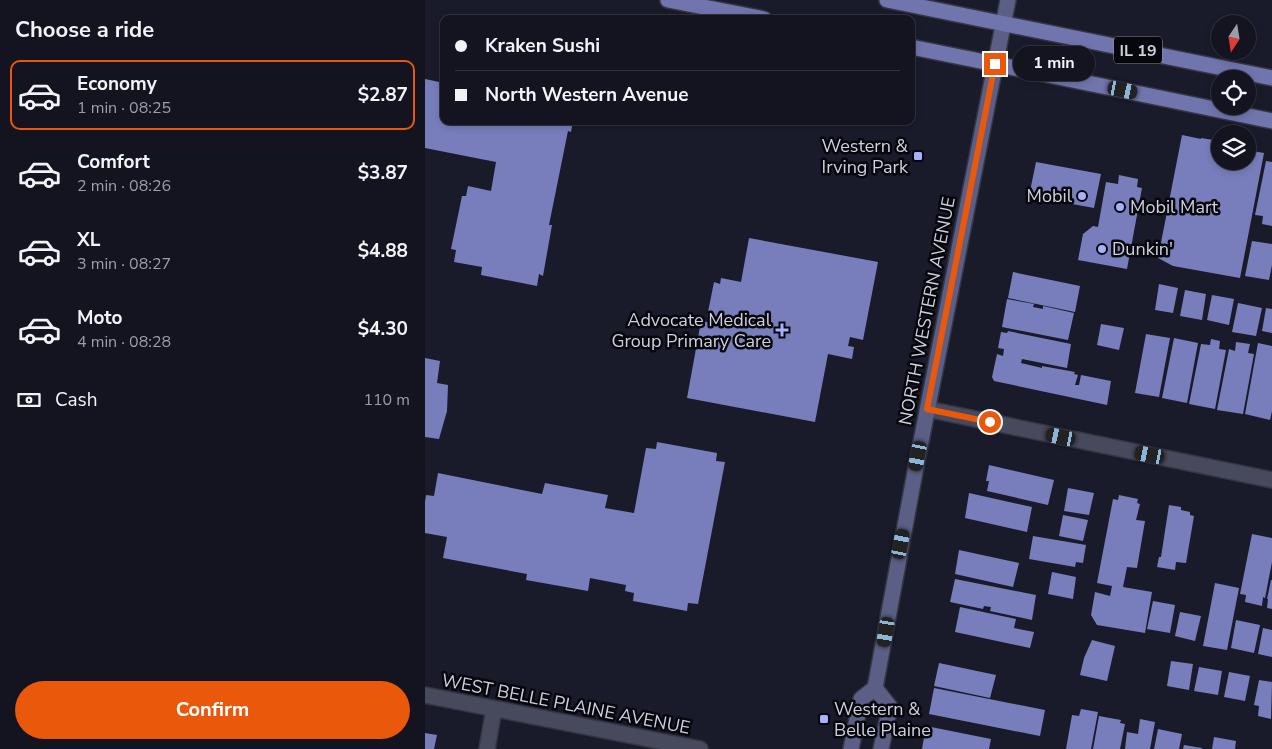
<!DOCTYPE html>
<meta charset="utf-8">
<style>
:root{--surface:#131420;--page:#1c1d29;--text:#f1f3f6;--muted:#9d9ea5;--line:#32333e;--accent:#ea580c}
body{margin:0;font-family:"Nunito Sans",sans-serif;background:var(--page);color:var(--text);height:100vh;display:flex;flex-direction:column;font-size:19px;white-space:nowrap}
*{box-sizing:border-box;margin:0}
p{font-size:16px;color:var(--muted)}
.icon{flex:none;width:28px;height:28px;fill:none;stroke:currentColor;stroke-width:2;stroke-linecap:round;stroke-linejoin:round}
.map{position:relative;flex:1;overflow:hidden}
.sheet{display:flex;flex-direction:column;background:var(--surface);width:425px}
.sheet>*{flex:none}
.guide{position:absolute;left:15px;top:15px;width:475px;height:110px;border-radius:10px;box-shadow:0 2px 8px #0003,0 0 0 1px var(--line);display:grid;align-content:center;height:110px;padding:0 15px;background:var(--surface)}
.needle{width:32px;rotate:192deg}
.controls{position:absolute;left:786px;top:15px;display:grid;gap:10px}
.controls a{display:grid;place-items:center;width:45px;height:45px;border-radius:50%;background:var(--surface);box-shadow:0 2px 8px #0003,0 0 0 1px var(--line);font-size:25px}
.end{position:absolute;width:22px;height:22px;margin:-11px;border:6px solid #ea580c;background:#fff;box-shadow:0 0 0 2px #fff}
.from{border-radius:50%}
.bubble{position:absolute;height:35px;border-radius:18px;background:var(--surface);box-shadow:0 2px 8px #0003,0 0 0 1px var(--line);font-size:16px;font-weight:700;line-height:35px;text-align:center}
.car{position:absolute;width:15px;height:30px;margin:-15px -8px;border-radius:6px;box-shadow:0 0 4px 1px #0007;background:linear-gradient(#222 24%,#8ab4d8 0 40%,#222 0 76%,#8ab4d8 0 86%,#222 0)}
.guide b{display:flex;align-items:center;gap:18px;height:48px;font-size:19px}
.guide b+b{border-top:1px solid var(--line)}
.guide i{width:12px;height:12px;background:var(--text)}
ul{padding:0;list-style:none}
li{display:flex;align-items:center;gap:15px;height:70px;margin:0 10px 8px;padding:0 5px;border:2px solid transparent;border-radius:10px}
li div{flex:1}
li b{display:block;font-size:19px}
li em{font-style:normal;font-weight:700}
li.on{border-color:var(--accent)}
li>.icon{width:45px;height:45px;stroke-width:1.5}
h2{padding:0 15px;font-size:22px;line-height:60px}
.pay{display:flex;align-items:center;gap:12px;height:55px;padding:0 15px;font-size:19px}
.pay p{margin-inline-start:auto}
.cta{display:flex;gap:10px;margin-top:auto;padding:10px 15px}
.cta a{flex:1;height:58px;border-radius:30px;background:var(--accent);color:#fff;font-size:20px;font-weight:700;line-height:58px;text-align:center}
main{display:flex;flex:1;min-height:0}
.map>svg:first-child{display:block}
</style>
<main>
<section class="sheet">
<h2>Choose a ride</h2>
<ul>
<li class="on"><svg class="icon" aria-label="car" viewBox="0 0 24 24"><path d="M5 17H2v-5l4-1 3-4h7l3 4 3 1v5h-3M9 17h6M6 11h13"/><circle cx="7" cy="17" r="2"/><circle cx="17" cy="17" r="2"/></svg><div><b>Economy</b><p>1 min · 08:25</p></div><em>$2.87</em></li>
<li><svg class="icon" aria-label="car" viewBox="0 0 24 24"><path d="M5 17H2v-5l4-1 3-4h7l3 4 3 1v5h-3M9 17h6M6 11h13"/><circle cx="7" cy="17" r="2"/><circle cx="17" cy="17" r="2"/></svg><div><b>Comfort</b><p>2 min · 08:26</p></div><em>$3.87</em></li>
<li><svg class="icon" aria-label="car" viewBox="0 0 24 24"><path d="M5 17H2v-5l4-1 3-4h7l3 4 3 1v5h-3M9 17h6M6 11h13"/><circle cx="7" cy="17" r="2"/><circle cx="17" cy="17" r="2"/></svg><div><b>XL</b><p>3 min · 08:27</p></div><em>$4.88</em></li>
<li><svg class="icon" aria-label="car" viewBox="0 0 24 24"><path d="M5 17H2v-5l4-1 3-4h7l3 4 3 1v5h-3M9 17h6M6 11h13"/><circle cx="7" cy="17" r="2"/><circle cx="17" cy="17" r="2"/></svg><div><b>Moto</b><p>4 min · 08:28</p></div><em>$4.30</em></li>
</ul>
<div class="pay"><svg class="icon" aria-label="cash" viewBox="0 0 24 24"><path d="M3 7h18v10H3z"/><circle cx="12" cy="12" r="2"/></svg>Cash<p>110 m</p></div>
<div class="cta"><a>Confirm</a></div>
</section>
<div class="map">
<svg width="847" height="749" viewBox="0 0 847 749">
<rect width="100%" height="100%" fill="#191b2b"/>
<path fill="#787ebc" d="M0,79L19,83V121H148L146,132L143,131L124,225H127L118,276L114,274L112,286L56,275L57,267L29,262L31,250L26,249L37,196H41L43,186L66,191L71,162L0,148Z
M757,135L776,139V138L795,141V161H822V150L839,153L815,278L748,266L733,258Z
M841,161L847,162V226L837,224L838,216L830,215Z
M611,162L676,174L669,208L604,196Z
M694,175L713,179L712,187L717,188L702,269L653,260L658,234L668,226L673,227L681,182L693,184Z
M324,238L453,262L438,340L425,337L423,346L429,347L427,359L403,354L390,422L262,398L276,321L289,323L290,319L282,317L289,282L295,284L296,278L316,282Z
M827,241L847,244V265L844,280L820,276Z
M588,272L655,286L650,312L583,298Z
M734,284L753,288L748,313L730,310Z
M760,290L781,294L777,320L755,316Z
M787,295L809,299L804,325L782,320Z
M582,299L609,304L608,307L618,309V306L649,313L643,340L577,327Z
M813,303L837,308L831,336L807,332Z
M841,308L847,309V333L837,331Z
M676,324L699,328L694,350L672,345Z
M583,331L646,344L642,368L597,359L596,363L617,368V366L650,372L649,374L653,375L650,385H654L656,375L686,381L682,405L569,381L567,377L572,354L578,356L579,349L573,348L576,332L582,333Z
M721,334L745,338L734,397L710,393Z
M749,338L773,343L762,403L737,398Z
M786,339L795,341L794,349L801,350L790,409L764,404L776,344L785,345Z
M811,342L825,344L823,353L829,354L818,414L792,410L804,349L810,351Z
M833,343L847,346V411L845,420L820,414Z
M0,358L15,361L12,383L23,385L22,411L14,439L0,437Z
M232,442L292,453L291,461L300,462L273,604L263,603L262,611L208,601L209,593L200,591L201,585L165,578L163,591L101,580L102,574L18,558L22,537L0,533V502L1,495L9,496L13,473L117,494L120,483L183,495L180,508L209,513L221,448L231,449Z
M564,465L629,480L623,505L562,491L564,481H561Z
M643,488L669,493L664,515L639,511Z
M544,493L607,507L602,532L540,518Z
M694,495L713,499L712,503L715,504L711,520L720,521L712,568L702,567L698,587L727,592L720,633L672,625L666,615L670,592L685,596L687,586L672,583L688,499L693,500Z
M744,505L756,507V510L765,512V515L769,516L761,563L751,562L750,570L732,567L734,557H736Z
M638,515L663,520L658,541L634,536Z
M827,534L847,538V562L840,598L838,597L837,606L820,602L821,595L815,594Z
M608,536L661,545L658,563L651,562L650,567L604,559Z
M534,550L594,563L588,587L530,574Z
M627,572L651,577L648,599L623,594Z
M530,579L611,595L607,620L565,611L566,607L559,606L558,609L525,602Z
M846,580H847V609L842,608L843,599H842Z
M790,583L814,588L802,650L778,646Z
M728,601L750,605L745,633L722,629Z
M535,607L591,619L589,628L609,632L605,648L530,632Z
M755,612L776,616L770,641L750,636Z
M811,620L835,625L829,653L806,648Z
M838,628L847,630V657L833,654Z
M667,640L690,646L682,681L655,675L659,658Z
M746,661L768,664L764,690L742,686Z
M514,663L571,675L565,698L509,686Z
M774,667L797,671L793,695L769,691Z
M804,672L825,676L820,701L799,697Z
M834,680L847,682L846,719L833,716L834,706L829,705Z
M509,688L620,710L615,736L504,714Z
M656,709L673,712L666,749H641L647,715L654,716Z
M674,716L696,720L695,723L700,724L695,749H668Z
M715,719L730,722L725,749H700L702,732L713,734Z
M501,726L566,739L564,749H497Z
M733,729L757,734L754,749H729Z
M0,733L12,735L9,749H0Z
M789,737L811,741L810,749H787Z
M759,745L777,748V749H758Z"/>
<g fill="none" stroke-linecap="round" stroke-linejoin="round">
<defs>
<path id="street" d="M502,409L847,480
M0,695L275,749
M62,749L69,709"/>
<path id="secondary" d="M450,688L465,707L456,749
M426,749L436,699L450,688L490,472L583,0"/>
<path id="primary" d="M243,0L339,19
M462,0L847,78
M486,47L570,64L847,121"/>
</defs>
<use href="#street" stroke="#353643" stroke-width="18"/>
<use href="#secondary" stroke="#353643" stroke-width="18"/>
<use href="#primary" stroke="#353643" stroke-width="18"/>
<use href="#street" stroke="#47495c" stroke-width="15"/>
<use href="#secondary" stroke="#5b5f85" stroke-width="15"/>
<use href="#primary" stroke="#7075ae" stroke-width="15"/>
</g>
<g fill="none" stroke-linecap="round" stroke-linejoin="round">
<path stroke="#ea580c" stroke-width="6" d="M565,422L502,409L570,64"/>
</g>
<g fill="#a8b0fc" stroke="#06060d" stroke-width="2">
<rect x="488" y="151" width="10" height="10" rx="2.5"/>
<circle cx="657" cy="196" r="5"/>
<circle cx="695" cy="207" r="5"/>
<circle cx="677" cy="249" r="5"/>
<path d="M354.5 322.5h5v5h5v5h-5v5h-5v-5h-5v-5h5z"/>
<rect x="394" y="714" width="10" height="10" rx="2.5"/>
</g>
<g text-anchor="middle" stroke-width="5" stroke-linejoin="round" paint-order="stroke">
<rect fill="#06060d" stroke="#93939e" stroke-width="1" x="689" y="36.5" width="48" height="27" rx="4"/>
<g font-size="16" font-weight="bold" fill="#cfd0dc">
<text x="713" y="56">IL 19</text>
</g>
<g font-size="18" fill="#cfd0dc" stroke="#06060d" text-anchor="end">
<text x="483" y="152">Western &amp;<tspan x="483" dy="21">Irving Park</tspan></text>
<text x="647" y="202">Mobil</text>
<text x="705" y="213" text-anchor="start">Mobil Mart</text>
<text x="687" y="255" text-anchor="start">Dunkin'</text>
<text x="346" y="326">Advocate Medical<tspan x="346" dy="21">Group Primary Care</tspan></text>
<text x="409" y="715" text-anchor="start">Western &amp;<tspan x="409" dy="21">Belle Plaine</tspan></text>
</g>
<g font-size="18" fill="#cfd0dc" stroke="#06060d">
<text transform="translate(502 311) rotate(-79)" y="6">NORTH WESTERN AVENUE</text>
<text transform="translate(141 704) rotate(11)" y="6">WEST BELLE PLAINE AVENUE</text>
</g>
</g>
</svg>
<div class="controls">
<a><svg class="needle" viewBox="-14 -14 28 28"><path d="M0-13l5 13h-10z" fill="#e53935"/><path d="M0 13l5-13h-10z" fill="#9d9ea5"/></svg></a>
<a><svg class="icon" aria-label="locate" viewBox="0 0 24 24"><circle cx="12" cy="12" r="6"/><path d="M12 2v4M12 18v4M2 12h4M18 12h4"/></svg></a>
<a><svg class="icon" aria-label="layers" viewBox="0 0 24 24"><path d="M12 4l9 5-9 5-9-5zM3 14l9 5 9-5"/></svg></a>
</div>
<i class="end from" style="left:565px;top:422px"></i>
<i class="end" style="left:570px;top:64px"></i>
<div class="bubble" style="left:588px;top:46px;width:82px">1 min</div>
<i class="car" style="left:698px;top:90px;rotate:102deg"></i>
<i class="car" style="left:636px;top:437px;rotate:282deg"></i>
<i class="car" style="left:725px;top:455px;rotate:281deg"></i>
<i class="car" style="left:493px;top:456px;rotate:191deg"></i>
<i class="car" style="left:476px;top:544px;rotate:11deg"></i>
<i class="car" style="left:461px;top:632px;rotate:190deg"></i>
<div class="guide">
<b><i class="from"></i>Kraken Sushi</b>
<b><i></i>North Western Avenue</b>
</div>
</div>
</main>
